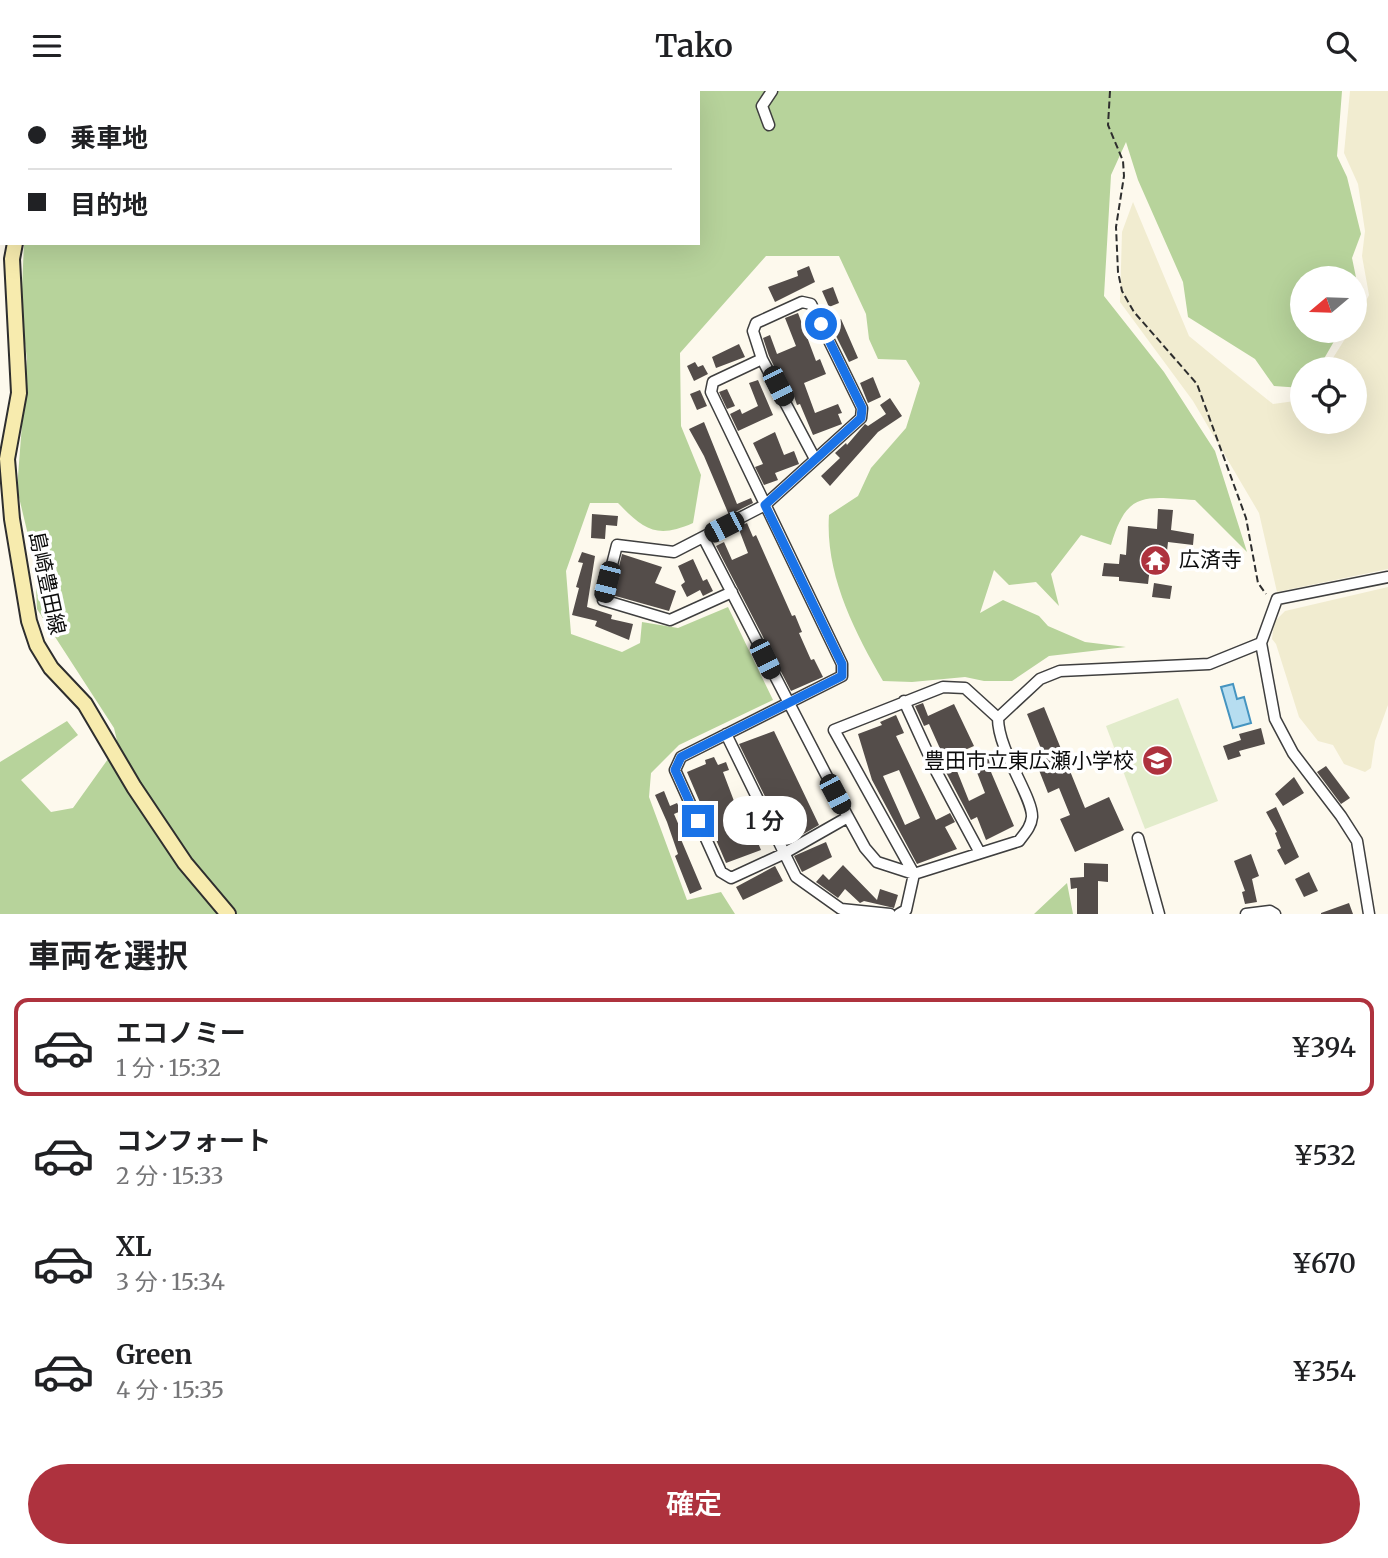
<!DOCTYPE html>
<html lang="ja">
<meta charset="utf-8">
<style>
:root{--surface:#fff;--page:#f6f6f6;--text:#202124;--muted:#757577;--line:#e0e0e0;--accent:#ae323e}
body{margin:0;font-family:Merriweather,"Noto Sans JP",serif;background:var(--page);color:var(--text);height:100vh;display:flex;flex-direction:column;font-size:26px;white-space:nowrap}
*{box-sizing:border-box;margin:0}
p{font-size:23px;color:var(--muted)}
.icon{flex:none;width:38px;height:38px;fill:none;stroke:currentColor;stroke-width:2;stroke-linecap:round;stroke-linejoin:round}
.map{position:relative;height:823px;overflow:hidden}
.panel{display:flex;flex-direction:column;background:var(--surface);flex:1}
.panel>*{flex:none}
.top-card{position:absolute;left:0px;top:0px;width:700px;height:154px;box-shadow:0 7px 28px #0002;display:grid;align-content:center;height:154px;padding:0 28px;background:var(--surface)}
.needle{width:46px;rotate:251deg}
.buttons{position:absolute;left:1290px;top:175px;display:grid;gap:14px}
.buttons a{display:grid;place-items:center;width:77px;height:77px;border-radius:50%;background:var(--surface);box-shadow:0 7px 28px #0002;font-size:35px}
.end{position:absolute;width:32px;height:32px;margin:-16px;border:9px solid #1a73e8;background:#fff;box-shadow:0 0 0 4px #fff}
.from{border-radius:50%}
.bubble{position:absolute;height:49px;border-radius:24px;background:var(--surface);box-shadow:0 7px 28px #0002;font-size:23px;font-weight:600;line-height:49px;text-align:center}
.car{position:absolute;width:21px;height:42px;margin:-21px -10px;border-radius:9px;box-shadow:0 0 5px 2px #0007;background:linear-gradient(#222 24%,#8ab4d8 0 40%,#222 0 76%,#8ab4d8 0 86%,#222 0)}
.top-card b{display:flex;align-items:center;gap:24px;height:66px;font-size:26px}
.top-card b+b{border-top:2px solid var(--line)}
.top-card i{width:18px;height:18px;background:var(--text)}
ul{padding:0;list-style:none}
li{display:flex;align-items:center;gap:21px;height:98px;margin:0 14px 10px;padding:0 14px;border:4px solid transparent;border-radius:14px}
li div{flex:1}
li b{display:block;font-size:26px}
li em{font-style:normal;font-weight:600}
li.selected{border-color:var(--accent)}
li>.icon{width:63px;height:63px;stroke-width:1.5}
h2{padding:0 28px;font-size:32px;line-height:84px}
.action{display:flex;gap:14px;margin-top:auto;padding:14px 28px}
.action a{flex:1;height:80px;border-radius:42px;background:var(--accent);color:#fff;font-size:28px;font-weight:600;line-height:80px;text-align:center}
header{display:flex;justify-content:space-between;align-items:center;height:91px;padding:0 28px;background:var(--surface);font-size:32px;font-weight:600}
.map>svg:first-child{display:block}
</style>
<header><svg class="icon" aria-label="menu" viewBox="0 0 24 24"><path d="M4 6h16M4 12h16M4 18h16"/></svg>Tako<svg class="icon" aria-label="search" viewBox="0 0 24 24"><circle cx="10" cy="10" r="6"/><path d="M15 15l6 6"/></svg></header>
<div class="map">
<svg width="1388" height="823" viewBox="0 0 1388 823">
<rect width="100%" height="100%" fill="#fdf9ed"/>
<path fill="#f1ecd0" d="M1350,0H1388V478L1277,501L1259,422L1193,310L1120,211L1122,141L1133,111L1189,245L1223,273L1273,313L1302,309V331H1354V278H1326L1350,240H1354L1355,232L1369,204L1362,165L1365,140L1358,93L1344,62Z
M1388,496V614L1375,650L1371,677L1365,681L1344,673L1333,654L1318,650L1299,626L1276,553L1272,548L1274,531L1285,520Z"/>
<path fill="#b7d39b" d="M80,0H1342L1337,65L1347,86L1361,143L1352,167L1358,196L1355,204L1354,187H1302V240H1340L1318,278H1302V297L1274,295L1255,268L1188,226L1183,191L1138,89L1126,51L1111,84L1104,205L1164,281L1215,360L1247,461L1195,409C1145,406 1127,399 1111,454L1081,444L1051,483L1059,515L1036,491L1009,494L994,479L980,522L1003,509L1039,525L1048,535L1085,551L1126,556L1049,565L1012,590H984L965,586L912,591L883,590C854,540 825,483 829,424L858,405L871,377L906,337L920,292L906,269L878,268L869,248L866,223L839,165H766L680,262L681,335L701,384L693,432C657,448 644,439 618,412H590L566,480L571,543L622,561L640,552L642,531L678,537L728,516L773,609L679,654L651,682L649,706L687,809L721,801L735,823H0V671L67,630L78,644L21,689L51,721L73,717L118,654L114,637L37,518L35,473L17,398L27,268L21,221L24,152H698V2Z
M1067,792L1073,823H1034Z"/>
<path fill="#e2eccb" d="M1178,607L1218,710L1145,738L1106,635Z"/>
<path fill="#b6ddf0" stroke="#4594c0" stroke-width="2" d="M1233,593L1237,608L1244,606L1251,632L1233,637L1221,596Z"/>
<path fill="#544d4a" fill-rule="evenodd" d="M809,175L815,191L775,211L768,196L798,185L797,180Z
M833,196L839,212L829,216L822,200Z
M798,222L816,270L820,268L826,283L804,292L815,322L838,313L842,322L838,323L842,333L813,344L800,313L797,314L791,297L787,299L779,278L776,279L769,265L763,247L770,244L777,263L796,255L785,227Z
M841,228L858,267L849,271L830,233Z
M739,253L745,266L716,277L712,266Z
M695,271L698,276L703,274L708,283L694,290L687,275Z
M873,286L881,306L868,312L860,292Z
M758,289L773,324L738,340L730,323L740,318L742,323L758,315L749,292Z
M727,298L735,315L727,318L719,301Z
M700,299L707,315L697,319L690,303Z
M890,307L902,325L878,341L830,395L821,385L840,367L835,362L846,352L847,354L865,333L868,335L886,323L880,314Z
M704,331L737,413L751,407L753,412L729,424L704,365L689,338Z
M775,341L784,364L794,360L799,373L775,382L778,389L764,394L755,376L763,373L753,352Z
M1158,418L1173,419L1171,439L1194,443L1193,454L1168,451L1167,460L1152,459L1148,493L1119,490V486L1102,485L1104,472L1119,473L1120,463L1126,464L1128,435L1157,438Z
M592,423L618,425L617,435L606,434L605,448L591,447Z
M747,432L753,446L756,444L792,525L795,524L802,541L799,542L811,569L814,568L823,586L791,600L716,455L724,451L732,469L748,462L738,436Z
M582,461L595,465L587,516L612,524L611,528L633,533L629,549L595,535L597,530L572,524L579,497L576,496L583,472L578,471Z
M622,463L662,476L655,492L676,500L669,520L612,504Z
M693,468L703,490L707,488L713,500L703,505L700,499L687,506L681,494L685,491L678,475Z
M1154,492L1172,495L1170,508L1152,506Z
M923,612L928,625L954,613L974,655L951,665L969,710L985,702L971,666L987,659L996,679L991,681L1014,735L986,749L977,726L971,729L937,664L942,662L929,633L924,635L915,615Z
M1044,616L1085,717L1109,706L1124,739L1075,761L1060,728L1070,724L1059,697L1048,702L1035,669L1044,665L1027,623Z
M896,624L904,642L896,645L936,729L950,722L955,731L945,736L957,758L917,773L872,689L858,643L882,634L880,631ZM899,679L920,727L905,734L883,685Z
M1261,637L1265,653L1239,660L1241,665L1228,669L1223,655L1241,649L1239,643Z
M774,640L819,734L788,752L739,653Z
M714,666L718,674L726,671L729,679L723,681L734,710L740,708L761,759L726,772L687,681L706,673L705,669Z
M1326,675L1350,707L1341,713L1317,681Z
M1294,686L1304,702L1283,715L1275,703Z
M664,700L670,715L677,712L681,720L674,723L683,744L680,746L702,798L690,803L675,765L678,763L667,731L655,704Z
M1276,716L1299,766L1285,774L1277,759L1281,757L1275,742L1277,741L1266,721Z
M826,751L832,766L802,781L794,765Z
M1251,763L1259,785L1252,788L1257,811L1245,813L1242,801L1245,800L1234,770Z
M1084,772L1108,773V791L1098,790V823H1077V797L1071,798L1070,787L1084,786Z
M843,774L877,809L880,798L898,804L894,817L864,810L860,812L845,798L838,807L816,791L823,783L829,789Z
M775,775L783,790L743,809L736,796Z
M1309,781L1318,800L1304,806L1295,788Z
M1349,812L1353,823H1321V822Z"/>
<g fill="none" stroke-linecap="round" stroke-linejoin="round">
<defs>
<path id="minor" d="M769,34L762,15L772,0
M762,268L713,291L711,301L842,573V585L681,666L675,679L721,781L731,787L783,763L848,726
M703,446L848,726L865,757L877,771L914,783L1019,750C1025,742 1031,736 1032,726C1033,706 998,660 998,627L965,597L943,596L834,639L914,783
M732,501L670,529L603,509L617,454L674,461L765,414L861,327L862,317L811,213L802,211L756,232L753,240L762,268L815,368
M904,610L937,682L980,762
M998,627L1040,588L1060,580L1209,573L1261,552
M726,643L796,786L841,818L890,823
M1138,747L1159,823
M899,823L906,819L914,783
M1246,823L1270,820L1275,823
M1369,823L1357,750L1341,725L1293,662L1275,628L1261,552L1277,508L1388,486"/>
<path id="secondary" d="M41,2V0
M15,152L12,168L19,302L7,368L12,428L29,530L37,554L51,577L85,613L134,696L185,772L228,823"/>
</defs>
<use href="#minor" stroke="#3f3f3f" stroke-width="13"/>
<use href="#secondary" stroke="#2e2e2e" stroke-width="18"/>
<path stroke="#2e2e2e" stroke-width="2" stroke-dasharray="7 3.5" stroke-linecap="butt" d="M1110,0L1108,34L1123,70L1124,85L1116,136L1118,181L1122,200L1134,221L1197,293L1246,427L1258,492L1266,503"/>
<use href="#minor" stroke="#fff" stroke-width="10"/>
<use href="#secondary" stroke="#f7ebae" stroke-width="14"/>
</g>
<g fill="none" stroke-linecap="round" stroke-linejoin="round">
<path stroke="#1a73e8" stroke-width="9" d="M698,730L675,679L681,666L842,585V573L765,414L861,327L862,317L821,233"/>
</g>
<defs>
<symbol id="temple-disc" viewBox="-11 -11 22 22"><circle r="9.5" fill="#ae323e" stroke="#fff"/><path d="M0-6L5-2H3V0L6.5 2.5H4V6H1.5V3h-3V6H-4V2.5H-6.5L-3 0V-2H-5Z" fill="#fff"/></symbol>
<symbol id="school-disc" viewBox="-11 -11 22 22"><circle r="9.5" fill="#ae323e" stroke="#fff"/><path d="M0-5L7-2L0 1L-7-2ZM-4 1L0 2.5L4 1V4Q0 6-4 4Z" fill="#fff"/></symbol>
</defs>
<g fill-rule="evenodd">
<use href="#temple-disc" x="1138" y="452" width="35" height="35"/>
<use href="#school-disc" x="1140" y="652" width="35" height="35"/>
</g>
<g text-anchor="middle" stroke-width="7" stroke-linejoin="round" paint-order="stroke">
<g font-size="21" fill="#0c0c0c" stroke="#fff" text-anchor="start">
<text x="1179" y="476">広済寺</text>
<text x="1134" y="677" text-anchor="end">豊田市立東広瀬小学校</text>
</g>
<g font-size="21" fill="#0c0c0c" stroke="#fff">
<text transform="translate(47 492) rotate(78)" y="7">島崎豊田線</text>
</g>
</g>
</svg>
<div class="buttons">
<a><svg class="needle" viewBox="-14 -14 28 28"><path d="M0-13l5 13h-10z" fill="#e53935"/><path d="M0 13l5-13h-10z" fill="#757577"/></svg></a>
<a><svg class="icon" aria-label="locate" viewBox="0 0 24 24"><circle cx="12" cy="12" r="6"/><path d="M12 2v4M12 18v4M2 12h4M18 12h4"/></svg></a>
</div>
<i class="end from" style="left:821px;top:233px"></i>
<i class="end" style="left:698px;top:730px"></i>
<div class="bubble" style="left:723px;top:705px;width:84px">1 分</div>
<i class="car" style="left:778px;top:295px;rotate:153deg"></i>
<i class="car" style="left:724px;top:436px;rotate:243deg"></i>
<i class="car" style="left:607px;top:491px;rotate:194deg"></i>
<i class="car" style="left:765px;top:568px;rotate:154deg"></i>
<i class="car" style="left:835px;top:703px;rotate:152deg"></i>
<div class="top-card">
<b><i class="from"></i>乗車地</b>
<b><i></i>目的地</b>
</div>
</div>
<section class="panel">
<h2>車両を選択</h2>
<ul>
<li class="selected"><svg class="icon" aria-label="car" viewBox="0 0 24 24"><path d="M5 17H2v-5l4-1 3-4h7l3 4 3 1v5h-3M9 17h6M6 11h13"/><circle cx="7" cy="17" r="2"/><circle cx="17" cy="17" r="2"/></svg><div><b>エコノミー</b><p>1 分 · 15:32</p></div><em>¥394</em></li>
<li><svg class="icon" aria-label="car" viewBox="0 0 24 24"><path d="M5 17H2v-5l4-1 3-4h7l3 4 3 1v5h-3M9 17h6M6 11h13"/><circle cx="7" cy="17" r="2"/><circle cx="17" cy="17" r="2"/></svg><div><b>コンフォート</b><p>2 分 · 15:33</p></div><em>¥532</em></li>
<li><svg class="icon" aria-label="car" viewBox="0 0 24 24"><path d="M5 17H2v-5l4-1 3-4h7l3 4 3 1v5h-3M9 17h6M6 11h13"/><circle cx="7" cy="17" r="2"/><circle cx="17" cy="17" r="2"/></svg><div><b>XL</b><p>3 分 · 15:34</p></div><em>¥670</em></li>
<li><svg class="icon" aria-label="car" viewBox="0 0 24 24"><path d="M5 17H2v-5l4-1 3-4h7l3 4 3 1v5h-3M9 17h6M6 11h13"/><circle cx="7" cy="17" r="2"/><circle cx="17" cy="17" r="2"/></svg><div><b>Green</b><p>4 分 · 15:35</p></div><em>¥354</em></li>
</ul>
<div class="action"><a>確定</a></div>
</section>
